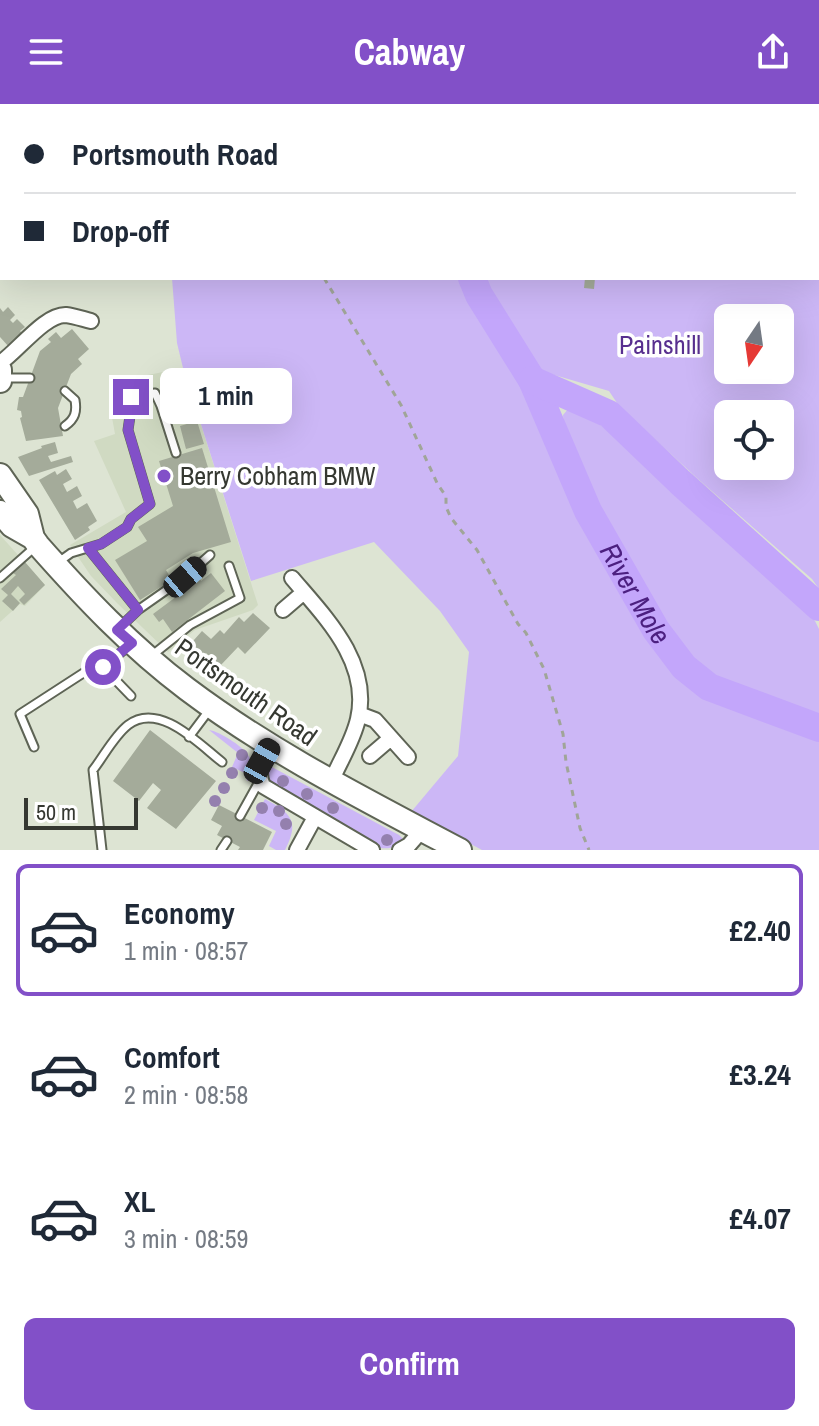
<!DOCTYPE html>
<meta charset="utf-8">
<style>
:root{--surface:#fff;--page:#f2f2f3;--text:#1f2937;--muted:#747a83;--line:#e0e1e3;--accent:#8250c8}
body{margin:0;font-family:"Archivo Narrow",sans-serif;background:var(--page);color:var(--text);height:100vh;display:flex;flex-direction:column;font-size:30px;white-space:nowrap}
*{box-sizing:border-box;margin:0}
p{font-size:26px;color:var(--muted)}
.icon{flex:none;width:44px;height:44px;fill:none;stroke:currentColor;stroke-width:2;stroke-linecap:round;stroke-linejoin:round}
.map{position:relative;height:746px;overflow:hidden}
.panel{display:flex;flex-direction:column;background:var(--surface);flex:1}
.panel>*{flex:none}
.top-card{position:absolute;left:0px;top:0px;width:820px;height:176px;box-shadow:0 8px 32px #0002;display:grid;align-content:center;height:176px;padding:0 24px;background:var(--surface)}
.needle{width:52px;rotate:193deg}
.controls{position:absolute;left:714px;top:200px;display:grid;gap:16px}
.controls a{display:grid;place-items:center;width:80px;height:80px;border-radius:12px;background:var(--surface);box-shadow:0 8px 32px #0002;font-size:40px}
.scale{position:absolute;left:24px;bottom:20px;width:114px;box-sizing:border-box;padding-left:8px;border:4px solid #353831;border-top:0;font-size:22px;line-height:28px;white-space:nowrap;color:#353831;-webkit-text-stroke:6px #fff;paint-order:stroke}
.end{position:absolute;width:36px;height:36px;margin:-18px;border:10px solid #8250c8;background:#fff;box-shadow:0 0 0 4px #fff}
.from{border-radius:50%}
.bubble{position:absolute;height:56px;border-radius:12px;background:var(--surface);box-shadow:0 8px 32px #0002;font-size:26px;font-weight:700;line-height:56px;text-align:center}
.car{position:absolute;width:24px;height:48px;margin:-24px -12px;border-radius:10px;box-shadow:0 0 6px 2px #0007;background:linear-gradient(#222 24%,#8ab4d8 0 40%,#222 0 76%,#8ab4d8 0 86%,#222 0)}
.top-card b{display:flex;align-items:center;gap:28px;height:76px;font-size:30px}
.top-card b+b{border-top:2px solid var(--line)}
.top-card i{width:20px;height:20px;background:var(--text)}
ul{padding:14px 0 0;list-style:none}
li{display:flex;align-items:center;gap:24px;height:132px;margin:0 16px 12px;padding:0 8px;border:4px solid transparent;border-radius:12px}
li div{flex:1}
li b{display:block;font-size:30px}
li em{font-style:normal;font-weight:700}
li.active{border-color:var(--accent)}
li>.icon{width:72px;height:72px;stroke-width:1.5}
.action{display:flex;gap:16px;margin-top:auto;padding:16px 24px}
.action a{flex:1;height:92px;border-radius:12px;background:var(--accent);color:#fff;font-size:32px;font-weight:700;line-height:92px;text-align:center}
header{display:flex;justify-content:space-between;align-items:center;height:104px;padding:0 24px;background:var(--accent);color:#fff;font-size:36px;font-weight:700}
.map>svg:first-child{display:block}
</style>
<header><svg class="icon" aria-label="menu" viewBox="0 0 24 24"><path d="M4 6h16M4 12h16M4 18h16"/></svg>Cabway<svg class="icon" aria-label="share" viewBox="0 0 24 24"><path d="M12 15V3M7 8l5-5 5 5M5 13v7h14v-7"/></svg></header>
<div class="map">
<svg width="819" height="746" viewBox="0 0 819 746">
<rect width="100%" height="100%" fill="#dde4d3"/>
<path fill="#d0dac2" d="M183,264L258,501L253,506L195,526L168,548L118,500L91,472L70,441L126,408L94,337L115,330L111,308L118,294V277Z
M0,431L45,481L25,502L20,500L0,518Z"/>
<path fill="#ccb7f6" fill-rule="evenodd" d="M455,0H819V485L812,475L698,375L619,302L609,287L534,265L484,184L482,174H818V2H455ZM728,214H780V266H728ZM728,310H780V362H728Z
M172,174H459L516,270L624,492L679,573L692,584L763,611L783,625L819,637V746H482L411,708L458,652L469,548L440,507L374,438L251,477L183,264L177,239Z
M569,304L599,320L644,353L815,517L819,525V613L807,606L758,593L714,576L686,552L615,443L585,379L564,321L563,311Z
M209,626C219,627 248,645 250,655C252,661 250,669 250,675L247,677L245,669L232,663L238,649Z
M270,662L399,731L403,735C399,744 386,746 377,743L269,678L266,675L267,663Z
M265,695C291,709 300,717 285,746H276L269,742L276,727L254,716Z"/>
<g fill="none" stroke-linecap="round" stroke-linejoin="round">
<g stroke="#c3a6fb" stroke-width="28">
<path d="M438,2L439,0"/>
<path id="s1" d="M472,174L479,191L532,276L588,407L656,526L684,563L709,583L819,624"/>
<path d="M532,276L609,310L680,378L819,503"/>
</g>
</g>
<path fill="#a4ab9a" d="M585,174H595L594,185L584,184Z
M8,203L15,211L10,216L13,219L17,215L25,223L20,227L23,230L9,243L0,233V204L3,208Z
M72,225L89,245L78,255L82,260L71,270L58,304L63,332L26,337L20,314L22,313L21,307L17,306L19,293H23L40,247L51,238L48,235L56,228L61,234Z
M197,317L204,340L186,345L180,322Z
M55,338L58,349L48,352L51,358L71,352L73,358L29,372L18,353L42,344L41,342Z
M202,344L231,438L193,449L166,466L172,476L140,496L115,456L147,437L138,423L173,402L159,357Z
M66,365L72,375L63,380L67,388L77,382L82,392L73,397L77,405L87,399L97,417L88,423L90,426L75,436L39,376L55,367L57,371Z
M25,458L45,481L24,501L19,496L25,490L18,482L11,490L20,499L13,507L2,497L8,491L1,485L16,471L13,469Z
M211,469L225,487L172,528L163,515L159,518L153,510L200,475L201,477Z
M253,509L270,524L245,550L238,543L220,562L206,549L198,558L185,546L202,527L211,535L220,526L224,530L239,513L244,518Z
M150,626L216,677L176,725L147,704L161,686L153,679L139,697L113,677Z
M219,701L272,728L263,746H238L240,743L217,731L222,722L211,716Z"/>
<g fill="none" stroke-linecap="round" stroke-linejoin="round">
<defs>
<path id="lane" d="M157,0L158,2
M291,2V0
M736,2L737,0
M818,121H819
M3,274H30
M65,287L75,296C77,308 75,315 65,322
M88,444L138,506L185,473L210,451
M57,459L71,449L101,440L127,423L131,415L150,400L128,326L130,312L127,300L131,293L155,289L161,302L176,349
M0,474L36,442
M119,524L138,506
M130,541L103,563L131,592
M150,553L190,521L240,494L229,462
M189,633L210,605
M34,643L20,610L91,564L103,563
M240,712L260,676
M102,746L93,666C104,652 114,632 128,621C159,597 199,640 222,658
M221,746L227,737"/>
<path id="street" d="M0,259C18,247 45,210 66,211C74,212 83,215 91,217
M292,474C325,513 371,558 358,615C353,637 340,657 331,678
M283,506L304,488
M359,610L375,616L408,653
M270,642C262,656 256,666 263,682L372,746
M370,652L391,634
M297,746L315,713
M400,746L409,741L422,726"/>
<path id="primary" d="M0,266V277
M0,371L27,410L33,434L38,441C84,493 131,543 187,585C272,649 366,696 460,746
M0,408L12,422L33,434"/>
</defs>
<use href="#lane" stroke="#5e6455" stroke-width="11"/>
<use href="#street" stroke="#5e6455" stroke-width="18"/>
<use href="#primary" stroke="#5e6455" stroke-width="26"/>
<path stroke="#a0a598" stroke-width="3" stroke-dasharray="6 6" stroke-linecap="butt" d="M329,0V2
M359,0L360,2
M587,0L590,2
M495,2V0
M542,2V0
M579,2L583,0
M801,2L803,0
M0,109L2,111
M0,155L2,154
M324,174L401,301L438,381L446,392V403L451,414L477,446L518,520L526,529L544,565L563,630L566,658L580,724L589,746"/>
<use href="#lane" stroke="#fff" stroke-width="7"/>
<use href="#street" stroke="#fff" stroke-width="14"/>
<use href="#primary" stroke="#fff" stroke-width="22"/>
</g>
<g fill="#9480ae">
<circle cx="242" cy="651" r="6"/>
<circle cx="232" cy="669" r="6"/>
<circle cx="283" cy="677" r="6"/>
<circle cx="224" cy="684" r="6"/>
<circle cx="307" cy="690" r="6"/>
<circle cx="215" cy="697" r="6"/>
<circle cx="262" cy="704" r="6"/>
<circle cx="333" cy="704" r="6"/>
<circle cx="279" cy="707" r="6"/>
<circle cx="286" cy="720" r="6"/>
<circle cx="387" cy="736" r="6"/>
</g>
<g fill="none" stroke-linecap="round" stroke-linejoin="round">
<path stroke="#8250c8" stroke-width="10" d="M103,563L132,539L117,526L138,506L88,444L101,440L127,423L131,415L150,400L128,326L130,312L127,300L131,293"/>
</g>
<circle fill="#8250c8" stroke="#fff" stroke-width="3" cx="164" cy="372" r="8"/>
<g text-anchor="middle" stroke-width="7" stroke-linejoin="round" paint-order="stroke">
<g font-size="26" fill="#582f8f" stroke="#fff">
<text x="660" y="250">Painshill</text>
</g>
<g font-size="26" fill="#353831" stroke="#fff" text-anchor="start">
<text x="180" y="381">Berry Cobham BMW</text>
</g>
<g font-size="26" fill="#353831" stroke="#fff">
<text transform="translate(246 588) rotate(35)" y="9">Portsmouth Road</text>
</g>
<g font-size="28" font-style="italic" fill="#4c2080" stroke="#fff">
<text dy="10" stroke="none"><textPath href="#s1" startOffset="356">River Mole</textPath></text>
</g>
</g>
</svg>
<div class="controls">
<a><svg class="needle" viewBox="-14 -14 28 28"><path d="M0-13l5 13h-10z" fill="#e53935"/><path d="M0 13l5-13h-10z" fill="#747a83"/></svg></a>
<a><svg class="icon" aria-label="locate" viewBox="0 0 24 24"><circle cx="12" cy="12" r="6"/><path d="M12 2v4M12 18v4M2 12h4M18 12h4"/></svg></a>
</div>
<div class="scale">50 m</div>
<i class="end from" style="left:103px;top:563px"></i>
<i class="end" style="left:131px;top:293px"></i>
<div class="bubble" style="left:160px;top:264px;width:132px">1 min</div>
<i class="car" style="left:185px;top:473px;rotate:49deg"></i>
<i class="car" style="left:262px;top:657px;rotate:29deg"></i>
<div class="top-card">
<b><i class="from"></i>Portsmouth Road</b>
<b><i></i>Drop-off</b>
</div>
</div>
<section class="panel">
<ul>
<li class="active"><svg class="icon" aria-label="car" viewBox="0 0 24 24"><path d="M5 17H2v-5l4-1 3-4h7l3 4 3 1v5h-3M9 17h6M6 11h13"/><circle cx="7" cy="17" r="2"/><circle cx="17" cy="17" r="2"/></svg><div><b>Economy</b><p>1 min · 08:57</p></div><em>£2.40</em></li>
<li><svg class="icon" aria-label="car" viewBox="0 0 24 24"><path d="M5 17H2v-5l4-1 3-4h7l3 4 3 1v5h-3M9 17h6M6 11h13"/><circle cx="7" cy="17" r="2"/><circle cx="17" cy="17" r="2"/></svg><div><b>Comfort</b><p>2 min · 08:58</p></div><em>£3.24</em></li>
<li><svg class="icon" aria-label="car" viewBox="0 0 24 24"><path d="M5 17H2v-5l4-1 3-4h7l3 4 3 1v5h-3M9 17h6M6 11h13"/><circle cx="7" cy="17" r="2"/><circle cx="17" cy="17" r="2"/></svg><div><b>XL</b><p>3 min · 08:59</p></div><em>£4.07</em></li>
</ul>
<div class="action"><a>Confirm</a></div>
</section>
